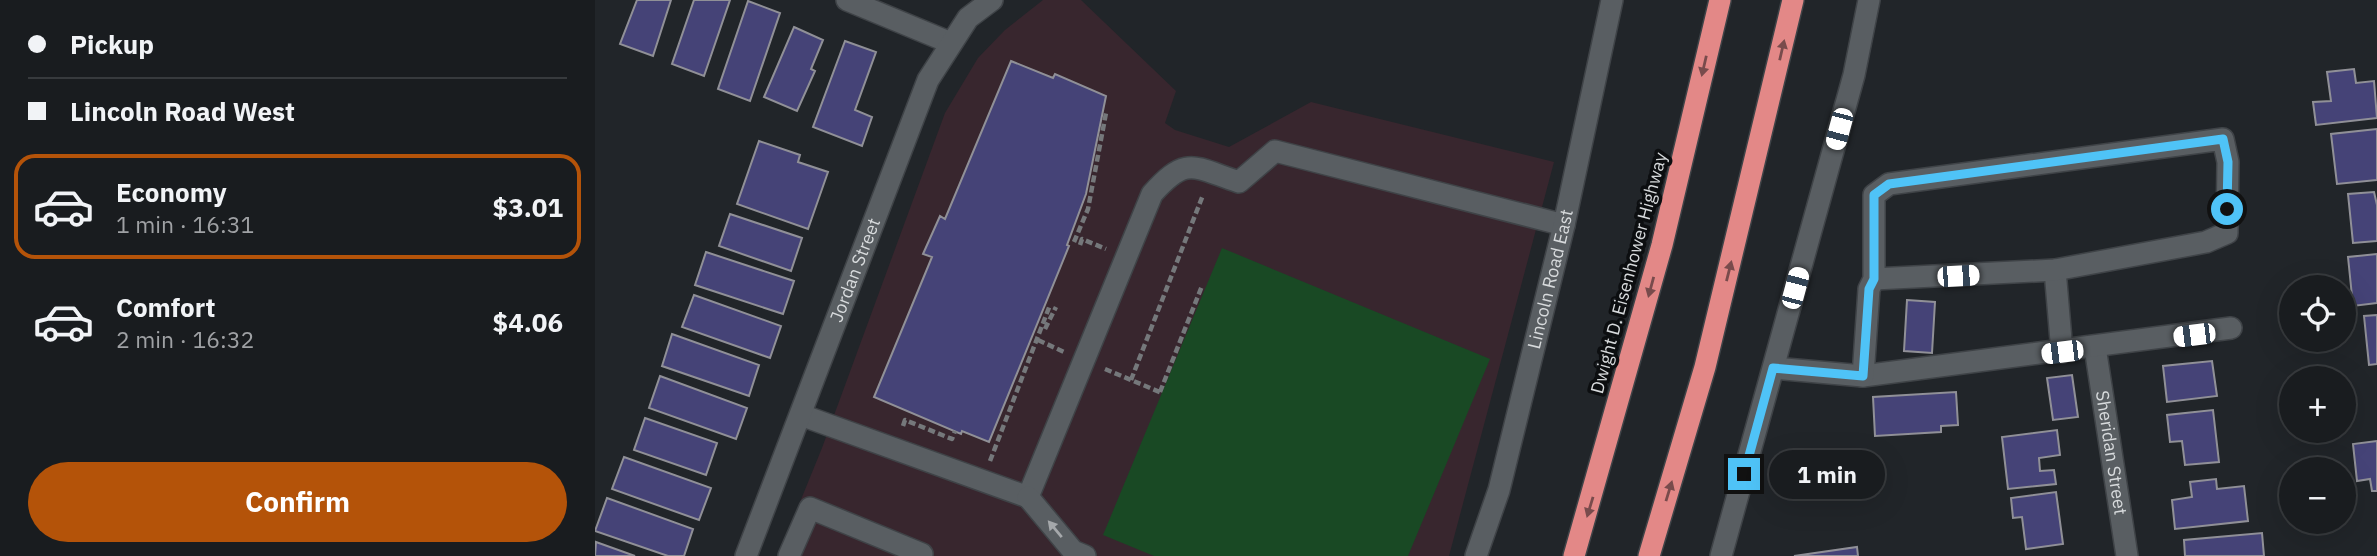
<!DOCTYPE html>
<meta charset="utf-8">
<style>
:root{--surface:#191c1f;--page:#222528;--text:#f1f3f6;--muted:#9fa1a4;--line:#373a3d;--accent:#b45309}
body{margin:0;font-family:"IBM Plex Sans",sans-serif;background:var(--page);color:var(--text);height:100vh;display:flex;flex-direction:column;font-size:26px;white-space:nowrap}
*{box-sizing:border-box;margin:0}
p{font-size:23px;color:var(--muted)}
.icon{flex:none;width:38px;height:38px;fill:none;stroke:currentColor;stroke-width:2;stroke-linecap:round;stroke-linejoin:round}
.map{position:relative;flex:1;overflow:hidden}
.panel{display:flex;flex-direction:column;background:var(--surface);width:595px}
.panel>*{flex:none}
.guide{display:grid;align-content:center;height:154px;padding:0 28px;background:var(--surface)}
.buttons{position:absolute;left:1684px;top:275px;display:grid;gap:14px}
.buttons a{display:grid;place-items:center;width:77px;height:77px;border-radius:50%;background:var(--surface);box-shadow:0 7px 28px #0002,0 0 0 2px var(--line);font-size:35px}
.end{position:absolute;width:32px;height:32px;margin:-16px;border:9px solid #4fc3f7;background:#111;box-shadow:0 0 0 4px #111}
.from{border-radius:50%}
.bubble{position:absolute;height:49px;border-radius:24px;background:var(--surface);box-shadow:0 7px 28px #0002,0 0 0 2px var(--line);font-size:23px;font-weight:700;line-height:49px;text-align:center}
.car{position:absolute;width:21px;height:42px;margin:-21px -10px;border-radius:9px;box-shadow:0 0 5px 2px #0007;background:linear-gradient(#fff 24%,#345 0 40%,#fff 0 76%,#345 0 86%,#fff 0)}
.guide b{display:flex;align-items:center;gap:24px;height:66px;font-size:26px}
.guide b+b{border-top:2px solid var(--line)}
.guide i{width:18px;height:18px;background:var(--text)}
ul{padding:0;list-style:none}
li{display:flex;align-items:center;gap:21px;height:105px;margin:0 14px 10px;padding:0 14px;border:4px solid transparent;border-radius:21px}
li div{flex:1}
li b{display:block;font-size:26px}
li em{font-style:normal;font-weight:700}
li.current{border-color:var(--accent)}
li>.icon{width:63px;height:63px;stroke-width:1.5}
.cta{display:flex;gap:14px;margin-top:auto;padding:14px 28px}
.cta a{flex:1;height:80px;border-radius:42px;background:var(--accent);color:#fff;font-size:28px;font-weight:700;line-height:80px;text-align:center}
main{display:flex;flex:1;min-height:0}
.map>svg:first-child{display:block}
</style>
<main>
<section class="panel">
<div class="guide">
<b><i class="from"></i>Pickup</b>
<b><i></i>Lincoln Road West</b>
</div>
<ul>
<li class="current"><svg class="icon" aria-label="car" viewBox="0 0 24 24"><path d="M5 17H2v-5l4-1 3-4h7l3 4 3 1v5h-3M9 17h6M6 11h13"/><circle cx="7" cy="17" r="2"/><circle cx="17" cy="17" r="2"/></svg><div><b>Economy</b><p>1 min · 16:31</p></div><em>$3.01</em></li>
<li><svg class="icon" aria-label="car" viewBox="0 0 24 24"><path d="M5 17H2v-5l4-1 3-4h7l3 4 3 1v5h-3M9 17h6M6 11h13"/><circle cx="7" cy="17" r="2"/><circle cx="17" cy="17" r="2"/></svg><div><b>Comfort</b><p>2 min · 16:32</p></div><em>$4.06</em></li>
</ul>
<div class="cta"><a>Confirm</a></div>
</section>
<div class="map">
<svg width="1782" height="556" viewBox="0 0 1782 556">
<rect width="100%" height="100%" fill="#212529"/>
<path fill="#38262e" d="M448,0H486L581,91L570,123L580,130L634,147L716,102L959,162L854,556H183L227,448L350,113L383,58L410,30Z"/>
<path fill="#194924" d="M627,248L895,359L813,556H559L508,535Z"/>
<path fill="#454377" stroke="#909097" stroke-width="2" d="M42,0H76L58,56L25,44Z
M99,0H135L109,76L77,64Z
M153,1L185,13L155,101L123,89Z
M199,27L228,40L216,69L220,71L202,111L169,97Z
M250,41L281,52L260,110L277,117L267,146L218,127Z
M416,61L458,78L460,74L511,96L491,194L472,245L474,246L394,442L367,431L366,434L279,397L337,257L328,254L345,216L350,219Z
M1759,69L1761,83L1779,81L1782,118L1721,125L1718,102L1736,101L1732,72Z
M1782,129V180L1742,184L1736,134Z
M164,141L205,155L203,162L233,172L213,229L142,204Z
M1779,192L1782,205V241L1758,243L1753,194Z
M135,214L207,238L196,271L124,246Z
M111,252L199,281L188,314L100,285Z
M1782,254V303L1758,306L1753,257Z
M99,295L186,326L175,358L87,327Z
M1312,300L1340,302L1337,353L1309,351Z
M1782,315V364L1774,365L1769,316Z
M77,334L164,365L154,396L67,366Z
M1617,361L1622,396L1572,402L1568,366Z
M1477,375L1483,417L1458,420L1452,378Z
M65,376L152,408L141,439L54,408Z
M1361,392L1363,425L1346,426V432L1280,436L1278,397Z
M1618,410L1624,462L1590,465L1587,441L1575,442L1572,415Z
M50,418L122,443L111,475L39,450Z
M1462,430L1465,455L1444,458L1445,471L1459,470L1461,484L1413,489L1407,437Z
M1782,441V491H1777L1775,479L1762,481L1758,444Z
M29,457L116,488L104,520L17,489Z
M1621,479L1622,489L1649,486L1653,521L1580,529L1577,500L1597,497L1595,482Z
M1461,492L1468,544L1431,549L1427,517L1418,518L1416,498Z
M12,498L98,529L89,556H73L0,531Z
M1667,533L1669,556H1590L1589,540Z
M1,542L40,556H0Z
M1262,547L1263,556H1199Z"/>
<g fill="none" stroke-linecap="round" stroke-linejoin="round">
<defs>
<g id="minor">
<path d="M252,0L356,43"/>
<path d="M1460,270L1467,352"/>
<path id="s1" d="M1500,347L1532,556"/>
<path d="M1179,368L1268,376L1636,328"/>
<path d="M1268,376L1274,289L1279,279L1460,270L1611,242L1632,233L1633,162L1628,139L1294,184L1279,195V279"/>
<path d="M206,415L433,497L557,194C592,155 598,167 644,182L680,151L969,225"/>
<path d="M433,497L478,551L490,556"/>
<path id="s2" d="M151,556L333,80L373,18L397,0"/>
<path d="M194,556L215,508L327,554L326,556"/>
<path id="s3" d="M881,556L904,490L969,225L1017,0"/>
<path d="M1126,556L1259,75L1274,0"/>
</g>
<path id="highway" d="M979,556L1067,245L1125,0
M1054,556L1110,367L1198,0"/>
</defs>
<use href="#minor" stroke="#3f4347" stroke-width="24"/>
<use href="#highway" stroke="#3f4347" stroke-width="24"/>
<path stroke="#75787b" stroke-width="4.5" stroke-dasharray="7 3.5" stroke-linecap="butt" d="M479,242L493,209L511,113
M485,245L487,239L511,249
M450,329L461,307
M443,340L469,352
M510,369L567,393
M536,380L608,195
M565,392L607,286
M308,426L310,420L357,439L360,431
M395,461L455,305"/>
<use href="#minor" stroke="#595e62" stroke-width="21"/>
<use href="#highway" stroke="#e38887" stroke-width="21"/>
</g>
<defs><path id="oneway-solid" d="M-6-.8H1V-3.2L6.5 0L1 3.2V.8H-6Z" transform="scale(1.75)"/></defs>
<g fill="#784b4c">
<use href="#oneway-solid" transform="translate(1187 50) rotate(-77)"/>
<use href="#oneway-solid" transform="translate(1109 66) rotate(103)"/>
<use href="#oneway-solid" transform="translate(1134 271) rotate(-76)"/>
<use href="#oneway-solid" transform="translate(1056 287) rotate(105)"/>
<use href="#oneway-solid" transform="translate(1074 491) rotate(-73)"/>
<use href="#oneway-solid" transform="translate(995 507) rotate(107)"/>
</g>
<use fill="#a5a8ab" href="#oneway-solid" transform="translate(460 529) rotate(-130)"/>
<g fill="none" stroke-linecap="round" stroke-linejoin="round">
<path stroke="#4fc3f7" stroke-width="9" d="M1149,474L1178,368L1268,376L1274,289L1279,279V195L1294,184L1628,139L1633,162L1632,209"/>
</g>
<g text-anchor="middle" stroke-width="7" stroke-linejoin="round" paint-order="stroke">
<g font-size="18" fill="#d7dadc" stroke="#0c0e10">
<text dy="6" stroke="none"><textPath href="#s2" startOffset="306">Jordan Street</textPath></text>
<text transform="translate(1034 273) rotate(-75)" y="6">Dwight D. Eisenhower Highway</text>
<text dy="6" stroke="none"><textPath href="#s3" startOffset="287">Lincoln Road East</textPath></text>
<text dy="6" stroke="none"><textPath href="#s1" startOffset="107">Sheridan Street</textPath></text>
</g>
</g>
</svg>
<div class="buttons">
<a><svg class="icon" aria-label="locate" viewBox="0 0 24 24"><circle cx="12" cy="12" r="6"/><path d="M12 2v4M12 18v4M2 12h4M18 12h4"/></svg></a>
<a>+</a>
<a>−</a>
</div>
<i class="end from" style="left:1632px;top:209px"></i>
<i class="end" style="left:1149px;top:474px"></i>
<div class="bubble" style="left:1174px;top:450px;width:116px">1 min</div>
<i class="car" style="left:1244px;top:129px;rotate:195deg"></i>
<i class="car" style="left:1363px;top:276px;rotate:87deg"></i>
<i class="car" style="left:1200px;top:288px;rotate:15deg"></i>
<i class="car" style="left:1599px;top:335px;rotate:263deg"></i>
<i class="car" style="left:1467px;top:352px;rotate:263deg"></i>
</div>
</main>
